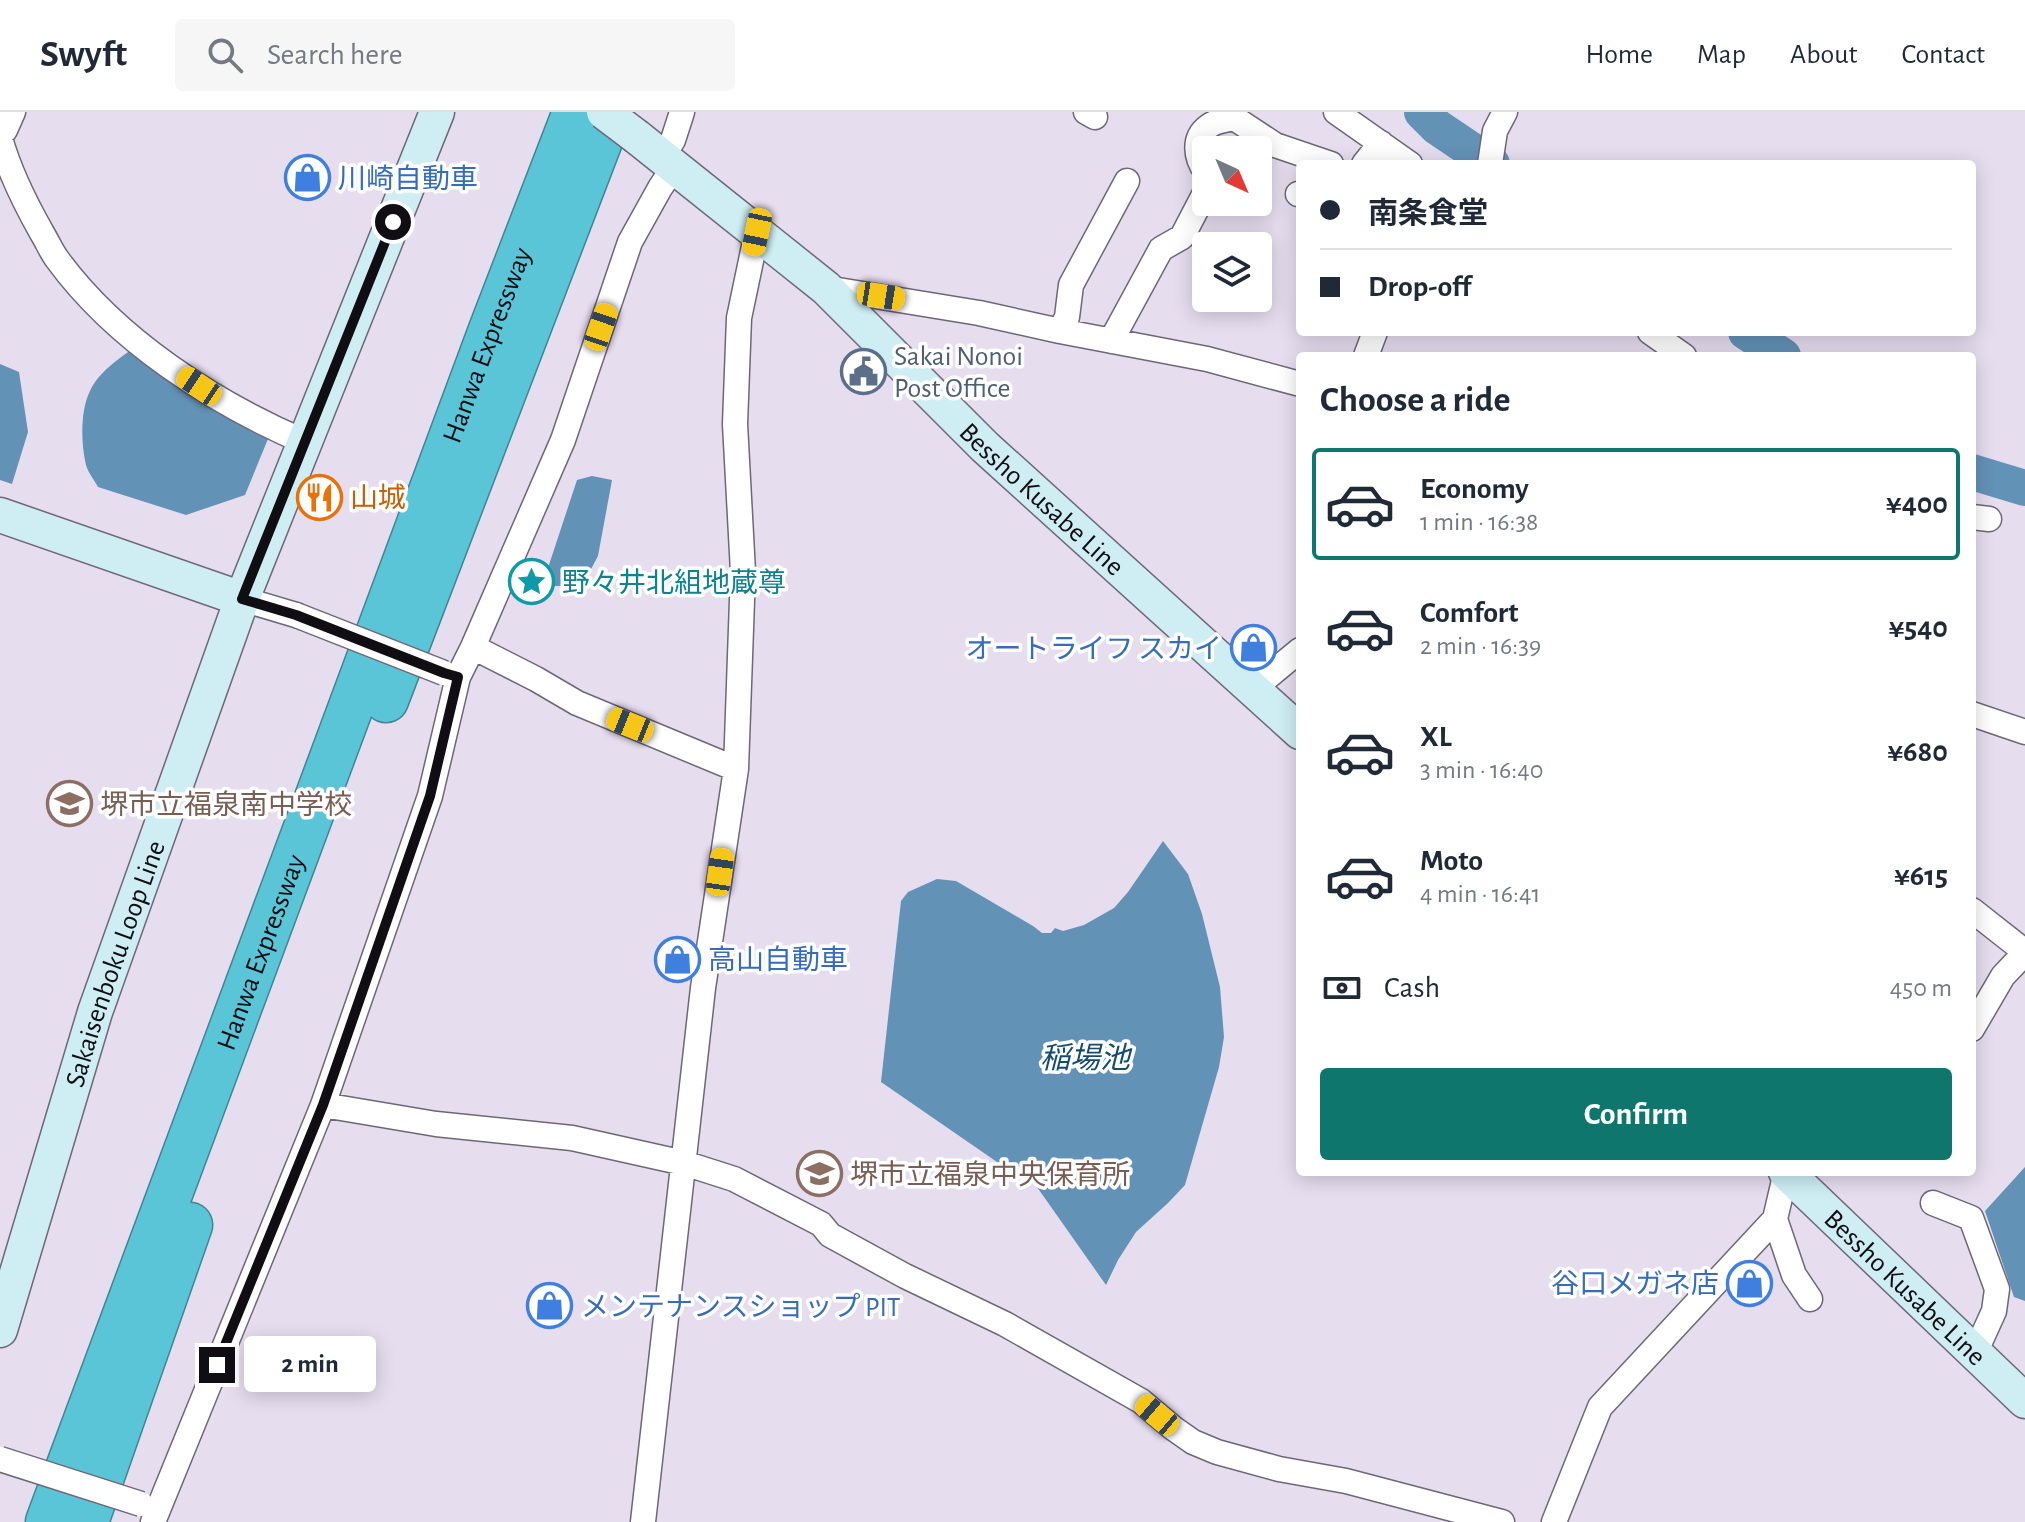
<!DOCTYPE html>
<meta charset="utf-8">
<style>
:root{--surface:#fff;--page:#f6f6f7;--text:#1f2937;--muted:#747a83;--line:#e0e1e3;--accent:#0f766e}
body{margin:0;font-family:"Alegreya Sans","Noto Sans JP",sans-serif;background:var(--page);color:var(--text);height:100vh;display:flex;flex-direction:column;font-size:30px;white-space:nowrap}
*{box-sizing:border-box;margin:0}
p{font-size:26px;color:var(--muted)}
.icon{flex:none;width:44px;height:44px;fill:none;stroke:currentColor;stroke-width:2;stroke-linecap:round;stroke-linejoin:round}
.map{position:relative;flex:1;overflow:hidden}
.sheet{position:absolute;left:1296px;top:240px;width:680px;height:824px;display:flex;flex-direction:column;background:var(--surface);border-radius:8px;box-shadow:0 4px 20px #0003}
.sheet>*{flex:none}
.banner{position:absolute;left:1296px;top:48px;width:680px;height:176px;border-radius:8px;box-shadow:0 4px 20px #0003;display:grid;align-content:center;height:176px;padding:0 24px;background:var(--surface)}
.needle{width:52px;rotate:136deg}
.tools{position:absolute;left:1192px;top:24px;display:grid;gap:16px}
.tools a{display:grid;place-items:center;width:80px;height:80px;border-radius:8px;background:var(--surface);box-shadow:0 4px 20px #0003;font-size:40px}
.end{position:absolute;width:36px;height:36px;margin:-18px;border:10px solid #100d13;background:#fff;box-shadow:0 0 0 4px #fff}
.from{border-radius:50%}
.bubble{position:absolute;height:56px;border-radius:8px;background:var(--surface);box-shadow:0 4px 20px #0003;font-size:26px;font-weight:700;line-height:56px;text-align:center}
.car{position:absolute;width:24px;height:48px;margin:-24px -12px;border-radius:10px;box-shadow:0 0 6px 2px #0007;background:linear-gradient(#f5c518 24%,#345 0 40%,#f5c518 0 76%,#345 0 86%,#f5c518 0)}
.banner b{display:flex;align-items:center;gap:28px;height:76px;font-size:30px}
.banner b+b{border-top:2px solid var(--line)}
.banner i{width:20px;height:20px;background:var(--text)}
ul{padding:0;list-style:none}
li{display:flex;align-items:center;gap:24px;height:112px;margin:0 16px 12px;padding:0 8px;border:4px solid transparent;border-radius:8px}
li div{flex:1}
li b{display:block;font-size:30px}
li em{font-style:normal;font-weight:700}
li.on{border-color:var(--accent)}
li>.icon{width:72px;height:72px;stroke-width:1.5}
h2{padding:0 24px;font-size:36px;line-height:96px}
.pay{display:flex;align-items:center;gap:20px;height:88px;padding:0 24px;font-size:30px}
.pay p{margin-inline-start:auto}
.button{display:flex;gap:16px;margin-top:auto;padding:16px 24px}
.button a{flex:1;height:92px;border-radius:8px;background:var(--accent);color:#fff;font-size:32px;font-weight:700;line-height:92px;text-align:center}
header{display:flex;align-items:center;gap:48px;box-sizing:border-box;height:112px;padding:0 40px;background:var(--surface);border-bottom:2px solid var(--line)}
header strong{font-size:38px}
nav{display:flex;gap:44px;margin-inline-start:auto;font-size:28px}
.search{width:560px;height:72px;background:var(--page);display:flex;align-items:center;gap:20px;box-sizing:border-box;padding:0 28px;border-radius:8px;color:var(--muted);font-size:30px}
.map>svg:first-child{display:block}
</style>
<header>
<strong>Swyft</strong>
<div class="search"><svg class="icon" aria-label="search" viewBox="0 0 24 24"><circle cx="10" cy="10" r="6"/><path d="M15 15l6 6"/></svg>Search here</div>
<nav><a>Home</a><a>Map</a><a>About</a><a>Contact</a></nav>
</header>
<div class="map">
<svg width="2025" height="1410" viewBox="0 0 2025 1410">
<rect width="100%" height="100%" fill="#e6ddef"/>
<path fill="#6392b7" d="M134,236L270,322L245,383L186,403L98,375C94,368 88,360 86,353C81,332 80,299 90,279C98,261 118,247 134,236Z
M0,252L19,260L28,320L12,372L0,368Z
M592,364L612,368L598,444L582,474H542L577,368Z
M1163,729L1188,762L1202,802L1220,875L1224,925L1219,955L1185,1073L1168,1091L1136,1120L1118,1148L1106,1173L1025,1058L1015,1053L997,1050L881,970L901,789L908,780L937,767L956,769L1033,814L1042,821H1051L1055,816L1063,819L1084,813L1114,796L1128,780Z
M2025,1055V1189L2014,1185L1985,1099Z"/>
<g fill="none" stroke-linecap="round" stroke-linejoin="round">
<path stroke="#6392b7" stroke-width="36" d="M1422,0L1437,15L1492,52
M1746,220L1783,244
M1972,360L2025,376"/>
<defs>
<path id="street" d="M1086,0L1095,5
M1225,0L1275,33L1331,52
M1336,0L1410,52
M0,18H5L13,0
M0,26C9,59 25,91 42,121C47,129 51,139 57,147C116,228 214,291 305,330
M663,45L673,28L682,0
M1364,52L1381,31
M1490,52L1495,19L1505,0
M1206,60C1196,46 1192,26 1209,14C1215,9 1226,8 1233,6
M1298,82H1300
M826,176L979,201L1060,219L1207,247L1300,272
M1060,219L1067,205L1071,173L1127,69
M1650,220L1684,244
M1111,229L1161,137L1182,125L1206,79
M1366,244L1375,220
M1972,405L1989,407
M242,487L296,503
M473,535L536,567L577,591L736,657
M1253,577L1300,538
M1972,602L2025,620
M1972,798L2019,835L2021,845L2003,864L1972,917
M323,993L436,1012L572,1026L684,1051L734,1067L821,1112L830,1123L905,1164L1005,1212L1141,1289L1173,1316L1193,1330L1217,1340L1279,1357L1346,1369L1502,1410
M1786,1060L1775,1107L1794,1163L1810,1187
M1933,1091L1971,1106L1997,1177L1994,1199L1975,1241
M153,1410L323,993L430,684L458,565L473,535L563,328L630,130L660,76L674,55
M643,1410L703,876L736,657L743,460L735,312L739,206L757,120
M1554,1410L1600,1295L1775,1107"/>
<g id="secondary">
<path id="s1" d="M637,25L826,176L985,335L1300,620"/>
<path d="M0,403L242,487"/>
<path id="s2" d="M1786,1060L2025,1289"/>
<path id="s3" d="M0,1218L95,900L242,487L437,0"/>
</g>
<g id="highway">
<path d="M386,588L611,0"/>
<path id="s4" d="M48,1410L491,218L575,0"/>
<path d="M86,1410L190,1113"/>
</g>
</defs>
<use href="#street" stroke="#6e6776" stroke-width="27"/>
<use href="#secondary" stroke="#6e6776" stroke-width="37"/>
<use href="#highway" stroke="#418593" stroke-width="47"/>
<use href="#street" stroke="#fff" stroke-width="24"/>
<use href="#secondary" stroke="#ceeef3" stroke-width="34"/>
<use href="#highway" stroke="#5bc5d8" stroke-width="44"/>
<defs>
<path id="street-bridge" d="M296,503L444,561
M0,1347L141,1392"/>
<path id="secondary-bridge" d="M604,0L637,25"/>
</defs>
<use href="#street-bridge" stroke="#6e6776" stroke-width="27" stroke-linecap="butt"/>
<use href="#secondary-bridge" stroke="#6e6776" stroke-width="37" stroke-linecap="butt"/>
<use href="#street-bridge" stroke="#fff" stroke-width="24"/>
<use href="#secondary-bridge" stroke="#ceeef3" stroke-width="34"/>
</g>
<g fill="none" stroke-linecap="round" stroke-linejoin="round">
<path stroke="#100d13" stroke-width="10" d="M217,1253L323,993L430,684L458,565L444,561L296,503L242,487L393,110"/>
</g>
<defs>
<symbol id="shop-ring" viewBox="-11 -11 22 22"><circle r="9.5" fill="#fff" stroke="#3f7fe0" stroke-width="1.5"/><path d="M-5-2.5h2.3a2.7 3.5 0 0 1 5.4 0H5L5.5 6h-11ZM-1.5-2.5h3a1.5 2.3 0 0 0-3 0Z" fill="#3f7fe0"/></symbol>
<symbol id="civic-ring" viewBox="-11 -11 22 22"><circle r="9.5" fill="#fff" stroke="#5c6f8a" stroke-width="1.5"/><path d="M-.6-6.5H3V-4.5H.6V-3L4-1V1h2V6H-6V1h2V-1L-.6-3ZM-1.2 2.5V6h2.4V2.5Z" fill="#5c6f8a"/></symbol>
<symbol id="restaurant-ring" viewBox="-11 -11 22 22"><circle r="9.5" fill="#fff" stroke="#e8710a" stroke-width="1.5"/><path d="M-5-6h1v4h1v-4h1v4h1v-4h1v5L-1.5 .5V6h-2V.5L-5-1ZM5-6V6H3V1.5H1.5Q1.5-4 5-6Z" fill="#e8710a"/></symbol>
<symbol id="sight-ring" viewBox="-11 -11 22 22"><circle r="9.5" fill="#fff" stroke="#0f9aa8" stroke-width="1.5"/><path d="M0-6L1.8-2.2L6-1.7L2.9 1.2L3.7 5.4L0 3.3L-3.7 5.4L-2.9 1.2L-6-1.7L-1.8-2.2Z" fill="#0f9aa8"/></symbol>
<symbol id="school-ring" viewBox="-11 -11 22 22"><circle r="9.5" fill="#fff" stroke="#8d6e63" stroke-width="1.5"/><path d="M0-5L7-2L0 1L-7-2ZM-4 1L0 2.5L4 1V4Q0 6-4 4Z" fill="#8d6e63"/></symbol>
</defs>
<g fill-rule="evenodd">
<use href="#shop-ring" x="282" y="40" width="51" height="51"/>
<use href="#civic-ring" x="838" y="234" width="51" height="51"/>
<use href="#restaurant-ring" x="294" y="360" width="51" height="51"/>
<use href="#sight-ring" x="506" y="444" width="51" height="51"/>
<use href="#shop-ring" x="1228" y="510" width="51" height="51"/>
<use href="#school-ring" x="44" y="666" width="51" height="51"/>
<use href="#shop-ring" x="652" y="822" width="51" height="51"/>
<use href="#school-ring" x="794" y="1036" width="51" height="51"/>
<use href="#shop-ring" x="1724" y="1146" width="51" height="51"/>
<use href="#shop-ring" x="524" y="1168" width="51" height="51"/>
</g>
<g text-anchor="middle" stroke-width="7" stroke-linejoin="round" paint-order="stroke">
<g font-size="28" fill="#366cbe" stroke="#fff" text-anchor="start">
<text x="338" y="76">川崎自動車</text>
<text x="1222" y="546" text-anchor="end">オートライフ スカイ</text>
<text x="708" y="857">高山自動車</text>
<text x="1719" y="1181" text-anchor="end">谷口メガネ店</text>
<text x="581" y="1204">メンテナンスショップ PIT</text>
</g>
<g font-size="28" fill="#100d13" stroke="#fff">
<text dy="10" stroke="none"><textPath href="#s4" startOffset="1256">Hanwa Expressway</textPath></text>
<text dy="10" stroke="none"><textPath href="#s1" startOffset="544">Bessho Kusabe Line</textPath></text>
<text dy="10" stroke="none"><textPath href="#s4" startOffset="608">Hanwa Expressway</textPath></text>
<text dy="10" stroke="none"><textPath href="#s3" startOffset="384">Sakaisenboku Loop Line</textPath></text>
<text dy="10" stroke="none"><textPath href="#s2" startOffset="166">Bessho Kusabe Line</textPath></text>
</g>
<g font-size="28" fill="#4e5e75" stroke="#fff" text-anchor="start">
<text x="894" y="253">Sakai Nonoi<tspan x="894" dy="32">Post Office</tspan></text>
</g>
<g font-size="28" fill="#c56008" stroke="#fff" text-anchor="start">
<text x="350" y="395">山城</text>
</g>
<g font-size="28" fill="#0d838f" stroke="#fff" text-anchor="start">
<text x="562" y="480">野々井北組地蔵尊</text>
</g>
<g font-size="28" fill="#785e54" stroke="#fff" text-anchor="start">
<text x="100" y="702">堺市立福泉南中学校</text>
<text x="850" y="1072">堺市立福泉中央保育所</text>
</g>
<g font-size="30" font-style="italic" fill="#144b70" stroke="#fff">
<text x="1085" y="956">稲場池</text>
</g>
</g>
</svg>
<div class="tools">
<a><svg class="needle" viewBox="-14 -14 28 28"><path d="M0-13l5 13h-10z" fill="#e53935"/><path d="M0 13l5-13h-10z" fill="#747a83"/></svg></a>
<a><svg class="icon" aria-label="layers" viewBox="0 0 24 24"><path d="M12 4l9 5-9 5-9-5zM3 14l9 5 9-5"/></svg></a>
</div>
<i class="end from" style="left:393px;top:110px"></i>
<i class="end" style="left:217px;top:1253px"></i>
<div class="bubble" style="left:244px;top:1224px;width:132px">2 min</div>
<i class="car" style="left:757px;top:120px;rotate:192deg"></i>
<i class="car" style="left:881px;top:184px;rotate:99deg"></i>
<i class="car" style="left:601px;top:215px;rotate:19deg"></i>
<i class="car" style="left:199px;top:274px;rotate:304deg"></i>
<i class="car" style="left:630px;top:613px;rotate:292deg"></i>
<i class="car" style="left:720px;top:760px;rotate:8deg"></i>
<i class="car" style="left:1157px;top:1303px;rotate:310deg"></i>
<div class="banner">
<b><i class="from"></i>南条食堂</b>
<b><i></i>Drop-off</b>
</div>
<section class="sheet">
<h2>Choose a ride</h2>
<ul>
<li class="on"><svg class="icon" aria-label="car" viewBox="0 0 24 24"><path d="M5 17H2v-5l4-1 3-4h7l3 4 3 1v5h-3M9 17h6M6 11h13"/><circle cx="7" cy="17" r="2"/><circle cx="17" cy="17" r="2"/></svg><div><b>Economy</b><p>1 min · 16:38</p></div><em>¥400</em></li>
<li><svg class="icon" aria-label="car" viewBox="0 0 24 24"><path d="M5 17H2v-5l4-1 3-4h7l3 4 3 1v5h-3M9 17h6M6 11h13"/><circle cx="7" cy="17" r="2"/><circle cx="17" cy="17" r="2"/></svg><div><b>Comfort</b><p>2 min · 16:39</p></div><em>¥540</em></li>
<li><svg class="icon" aria-label="car" viewBox="0 0 24 24"><path d="M5 17H2v-5l4-1 3-4h7l3 4 3 1v5h-3M9 17h6M6 11h13"/><circle cx="7" cy="17" r="2"/><circle cx="17" cy="17" r="2"/></svg><div><b>XL</b><p>3 min · 16:40</p></div><em>¥680</em></li>
<li><svg class="icon" aria-label="car" viewBox="0 0 24 24"><path d="M5 17H2v-5l4-1 3-4h7l3 4 3 1v5h-3M9 17h6M6 11h13"/><circle cx="7" cy="17" r="2"/><circle cx="17" cy="17" r="2"/></svg><div><b>Moto</b><p>4 min · 16:41</p></div><em>¥615</em></li>
</ul>
<div class="pay"><svg class="icon" aria-label="cash" viewBox="0 0 24 24"><path d="M3 7h18v10H3z"/><circle cx="12" cy="12" r="2"/></svg>Cash<p>450 m</p></div>
<div class="button"><a>Confirm</a></div>
</section>
</div>
